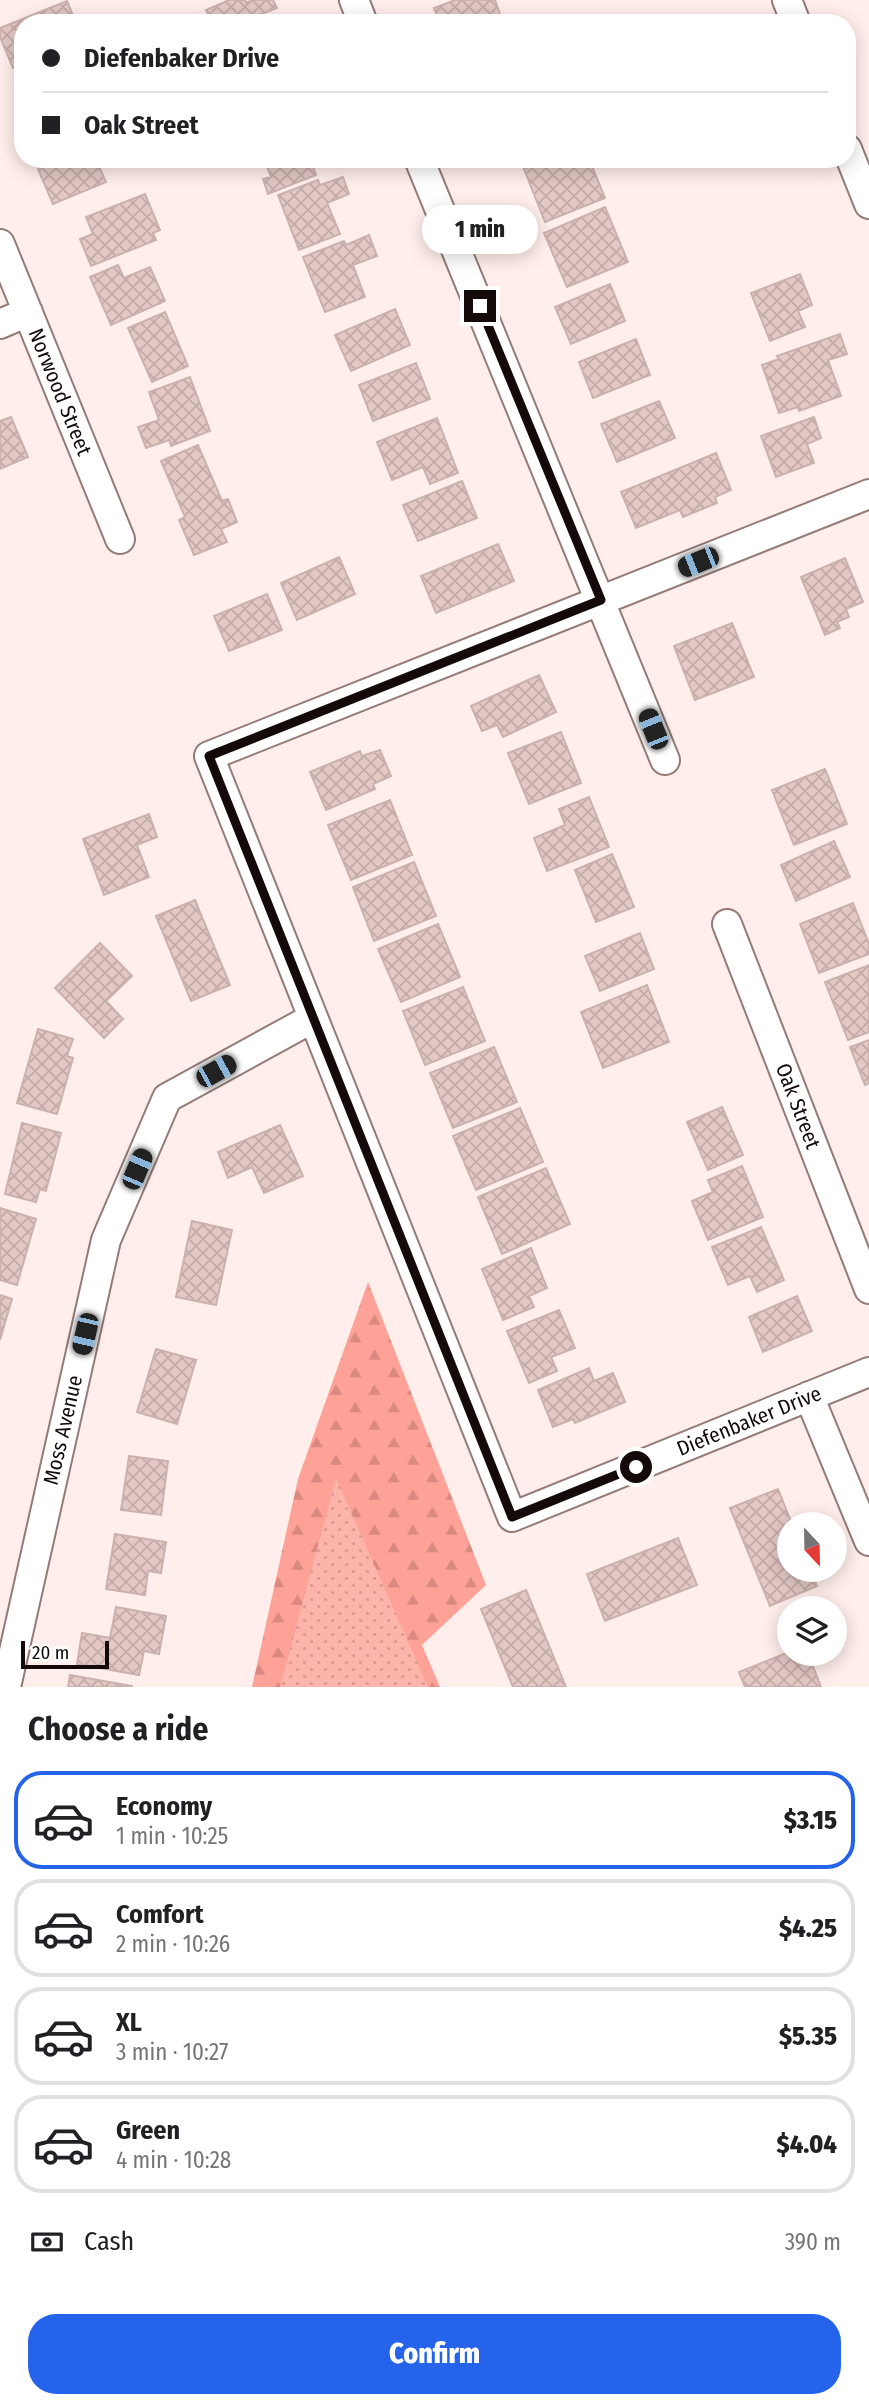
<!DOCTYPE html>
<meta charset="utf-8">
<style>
:root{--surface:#fff;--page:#f2f2f2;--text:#202124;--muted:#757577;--line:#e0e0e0;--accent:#2563eb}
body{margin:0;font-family:"Fira Sans Condensed",sans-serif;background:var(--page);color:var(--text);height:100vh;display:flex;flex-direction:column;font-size:26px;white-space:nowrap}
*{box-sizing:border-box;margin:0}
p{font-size:23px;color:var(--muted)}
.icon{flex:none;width:38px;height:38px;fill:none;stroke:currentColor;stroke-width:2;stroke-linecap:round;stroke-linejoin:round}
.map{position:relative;height:1687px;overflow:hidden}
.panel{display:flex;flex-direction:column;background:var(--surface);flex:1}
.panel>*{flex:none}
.guide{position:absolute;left:14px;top:14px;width:842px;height:154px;border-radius:28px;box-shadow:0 4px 18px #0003;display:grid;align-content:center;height:154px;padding:0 28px;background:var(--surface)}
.needle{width:46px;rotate:158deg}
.buttons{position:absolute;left:777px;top:1512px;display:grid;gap:14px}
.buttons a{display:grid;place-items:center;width:70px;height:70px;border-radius:50%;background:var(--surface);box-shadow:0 4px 18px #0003;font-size:35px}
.scale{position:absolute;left:21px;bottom:18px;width:88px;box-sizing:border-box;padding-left:7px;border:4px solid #130a09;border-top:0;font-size:19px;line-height:24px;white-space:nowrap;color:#130a09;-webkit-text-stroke:5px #fff;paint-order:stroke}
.end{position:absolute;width:32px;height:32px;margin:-16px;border:9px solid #130a09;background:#fff;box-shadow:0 0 0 4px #fff}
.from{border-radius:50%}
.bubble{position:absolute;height:49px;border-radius:24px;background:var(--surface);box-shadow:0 4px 18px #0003;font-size:23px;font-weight:800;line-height:49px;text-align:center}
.car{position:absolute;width:21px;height:42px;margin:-21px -10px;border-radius:9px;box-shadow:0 0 5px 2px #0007;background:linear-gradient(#222 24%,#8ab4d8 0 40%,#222 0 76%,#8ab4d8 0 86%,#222 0)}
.guide b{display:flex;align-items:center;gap:24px;height:66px;font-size:26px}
.guide b+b{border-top:2px solid var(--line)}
.guide i{width:18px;height:18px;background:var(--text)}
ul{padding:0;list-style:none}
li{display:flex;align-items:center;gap:21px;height:98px;margin:0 14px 10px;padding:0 14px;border:4px solid var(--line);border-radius:28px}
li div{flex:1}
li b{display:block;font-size:26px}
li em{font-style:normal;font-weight:800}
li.selected{border-color:var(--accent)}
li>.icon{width:63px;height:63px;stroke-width:1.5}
h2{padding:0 28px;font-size:32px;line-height:84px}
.pay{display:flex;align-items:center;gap:18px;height:77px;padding:0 28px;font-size:26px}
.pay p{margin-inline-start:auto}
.button{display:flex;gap:14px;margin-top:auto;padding:14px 28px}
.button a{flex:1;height:80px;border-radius:28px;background:var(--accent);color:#fff;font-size:28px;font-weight:800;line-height:80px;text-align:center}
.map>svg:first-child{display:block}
</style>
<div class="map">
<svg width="869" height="1687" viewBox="0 0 869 1687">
<defs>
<pattern id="forest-firs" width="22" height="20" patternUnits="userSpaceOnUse" patternTransform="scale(1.75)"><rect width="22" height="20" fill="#fea196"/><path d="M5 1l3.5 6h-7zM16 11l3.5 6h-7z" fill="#d98980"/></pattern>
<pattern id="park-dots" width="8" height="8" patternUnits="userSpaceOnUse" patternTransform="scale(1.75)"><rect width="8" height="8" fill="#fcb4ab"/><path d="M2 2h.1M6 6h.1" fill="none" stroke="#d79992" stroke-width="1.8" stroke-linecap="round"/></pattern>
<pattern id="building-cross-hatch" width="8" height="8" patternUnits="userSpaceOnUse" patternTransform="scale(1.75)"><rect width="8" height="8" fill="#e3c8c4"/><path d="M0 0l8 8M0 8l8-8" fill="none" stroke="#c2aaa7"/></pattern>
</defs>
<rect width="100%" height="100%" fill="#ffeeeb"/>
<path fill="url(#forest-firs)" d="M368,1282L486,1585L422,1645L440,1687H252L298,1479Z"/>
<path fill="url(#park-dots)" d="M336,1478L428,1687H280Z"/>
<path fill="url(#building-cross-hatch)" stroke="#cbb1ad" stroke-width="2" d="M229,0H245L246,3L252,0H273L277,8L252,18L254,23H211L206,10Z
M455,0H495L503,22L440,23L434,8Z
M67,1L76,23H23V64L13,68L0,37V28Z
M23,84V108L15,87Z
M62,159H96L106,182L53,204L38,169Z
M264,159H310L316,175L268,194L263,179L271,177Z
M547,159H589L605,198L545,222L524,169Z
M343,177L349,194L327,203L340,234L299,250L278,195L318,180L320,185Z
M145,194L160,230L153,233L156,240L91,266L80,239L93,234L86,217Z
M605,207L628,262L567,287L544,233Z
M369,235L377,256L353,265L365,297L325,312L303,257L344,241L346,245Z
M118,265L124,278L150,267L165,301L111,325L90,277Z
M800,274L812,305L798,311L805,327L770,341L751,293Z
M610,284L625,321L571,344L555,307Z
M395,309L410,345L351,371L335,335Z
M165,312L188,366L152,382L128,328Z
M840,334L847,354L828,360L841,396L799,411L798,407L779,413L762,365L779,359L777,356Z
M636,339L650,375L593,398L579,362Z
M416,363L430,399L373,421L359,385Z
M190,377L210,431L171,446L169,440L146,448L138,427L159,420L149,392Z
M659,401L675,438L617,462L601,424Z
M11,417L28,457L0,469V421Z
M814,417L821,438L807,444L814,463L776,477L761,436Z
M437,418L458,473L430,484L423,467L392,480L377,442Z
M198,445L222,501L228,499L237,522L221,529L227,542L194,555L179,520L185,517L161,461Z
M716,453L731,490L715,497L717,503L683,517L680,510L636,528L621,492Z
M462,481L477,518L418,541L403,505Z
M498,544L514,581L436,613L421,576Z
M339,557L355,594L297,620L281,583Z
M845,558L863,602L846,609L849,617L837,622L840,628L825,635L801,577Z
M267,594L282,630L229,651L214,616Z
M732,623L754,677L695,700L674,646Z
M539,675L556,712L503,737L497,725L482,731L471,706Z
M561,732L581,783L529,804L508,753Z
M380,750L391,776L373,784L375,789L326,810L310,772L360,751L362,756Z
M825,769L847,824L794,845L772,790Z
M589,797L609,847L547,871L534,838L565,825L559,809Z
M390,800L412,855L351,880L328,825Z
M149,814L157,837L137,845L149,877L104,895L83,839Z
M834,841L850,877L796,901L781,865Z
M612,854L634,907L596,922L575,870Z
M414,862L436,916L374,941L353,887Z
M195,900L230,985L191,1001L156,916Z
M853,903L869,944V954L819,973L800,924Z
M438,924L460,977L401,1002L378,949Z
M640,933L654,969L600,991L585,956Z
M100,943L132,976L106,1001L123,1019L104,1038L55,988Z
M869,965V1032L848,1040L825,982Z
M647,985L669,1042L603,1068L581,1012Z
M463,987L485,1041L425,1065L403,1011Z
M38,1029L73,1039L67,1056L73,1058L57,1114L17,1103Z
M869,1040V1083L865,1085L850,1047Z
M494,1047L517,1102L453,1128L430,1073Z
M722,1107L743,1155L708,1170L687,1122Z
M520,1108L543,1162L476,1190L453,1136Z
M22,1123L61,1133L46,1191L40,1189L36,1202L5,1194Z
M280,1125L303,1176L264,1193L252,1167L228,1178L218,1152Z
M742,1166L763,1217L708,1240L692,1201L713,1192L708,1180Z
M546,1168L570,1224L502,1254L478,1197Z
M0,1208L36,1219L17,1285L0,1280Z
M192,1221L232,1230L216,1305L176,1297Z
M761,1227L784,1280L757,1292L750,1276L728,1285L712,1247Z
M531,1248L547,1288L529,1296L534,1307L503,1320L482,1269Z
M0,1295L12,1299L0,1340Z
M797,1296L812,1331L763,1352L749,1317Z
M559,1310L575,1348L551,1357L557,1371L529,1383L507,1331Z
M156,1349L196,1360L177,1424L137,1412Z
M589,1368L594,1381L613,1373L625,1402L575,1423L573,1419L553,1427L538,1390Z
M129,1456L168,1461L161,1515L121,1510Z
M778,1489L792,1524H789V1570H810L817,1586L770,1606L730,1508Z
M115,1534L166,1542L161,1573L148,1571L145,1595L106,1589Z
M678,1538L697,1585L605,1621L587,1574Z
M526,1590L566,1687H513L481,1609Z
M116,1607L166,1616L159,1654L144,1651L139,1675L77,1664L82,1633L110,1638Z
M789,1652L808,1654L821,1687H745L739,1672Z
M70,1675L132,1686V1687H68Z"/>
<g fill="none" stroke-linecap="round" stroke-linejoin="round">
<defs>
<path id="minor" d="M354,0L363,23
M787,0L796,23
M847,149L869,204
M419,159L665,760
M0,244L120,539
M0,324L28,312
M869,494L209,756L512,1517L869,1372
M727,924L869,1289
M809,1396L869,1541
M6,1687L106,1240L167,1098L313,1018"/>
</defs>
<use href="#minor" stroke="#947b78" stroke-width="32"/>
<use href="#minor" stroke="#fff" stroke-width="28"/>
</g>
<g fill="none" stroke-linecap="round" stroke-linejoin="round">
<path stroke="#130a09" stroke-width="9" d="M480,306L601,600L209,756L512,1517L636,1467"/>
</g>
<g text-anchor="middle" stroke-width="7" stroke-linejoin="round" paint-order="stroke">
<g font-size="21" fill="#130a09" stroke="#fff">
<text transform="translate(60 392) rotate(68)" y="7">Norwood Street</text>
<text transform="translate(798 1106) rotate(69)" y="7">Oak Street</text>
<text transform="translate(749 1421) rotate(-22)" y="7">Diefenbaker Drive</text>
<text transform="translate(63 1430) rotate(-77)" y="7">Moss Avenue</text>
</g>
</g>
</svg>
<div class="buttons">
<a><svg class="needle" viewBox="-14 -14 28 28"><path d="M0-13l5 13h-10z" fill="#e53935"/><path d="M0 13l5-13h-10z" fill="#757577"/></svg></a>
<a><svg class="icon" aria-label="layers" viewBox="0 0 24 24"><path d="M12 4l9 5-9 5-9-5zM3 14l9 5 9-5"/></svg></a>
</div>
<div class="scale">20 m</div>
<i class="end from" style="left:636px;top:1467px"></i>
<i class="end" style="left:480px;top:306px"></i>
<div class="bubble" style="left:422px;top:205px;width:116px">1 min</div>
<i class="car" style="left:698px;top:562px;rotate:248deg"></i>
<i class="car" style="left:653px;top:729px;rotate:338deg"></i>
<i class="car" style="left:216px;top:1071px;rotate:61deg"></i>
<i class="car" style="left:137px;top:1169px;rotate:23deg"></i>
<i class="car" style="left:85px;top:1334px;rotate:193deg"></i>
<div class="guide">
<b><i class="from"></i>Diefenbaker Drive</b>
<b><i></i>Oak Street</b>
</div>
</div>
<section class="panel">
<h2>Choose a ride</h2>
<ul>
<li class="selected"><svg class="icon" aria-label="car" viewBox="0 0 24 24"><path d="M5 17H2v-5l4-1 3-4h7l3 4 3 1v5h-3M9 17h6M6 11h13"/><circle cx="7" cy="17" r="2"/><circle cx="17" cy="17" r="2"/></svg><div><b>Economy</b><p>1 min · 10:25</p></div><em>$3.15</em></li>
<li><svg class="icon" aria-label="car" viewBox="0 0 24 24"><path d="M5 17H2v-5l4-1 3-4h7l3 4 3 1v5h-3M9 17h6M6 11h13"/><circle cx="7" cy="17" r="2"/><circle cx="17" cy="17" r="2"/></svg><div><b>Comfort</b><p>2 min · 10:26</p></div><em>$4.25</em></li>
<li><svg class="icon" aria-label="car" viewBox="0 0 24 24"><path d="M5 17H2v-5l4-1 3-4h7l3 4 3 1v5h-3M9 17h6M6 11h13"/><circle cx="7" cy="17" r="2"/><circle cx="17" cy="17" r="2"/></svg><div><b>XL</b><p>3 min · 10:27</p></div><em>$5.35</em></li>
<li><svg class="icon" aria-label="car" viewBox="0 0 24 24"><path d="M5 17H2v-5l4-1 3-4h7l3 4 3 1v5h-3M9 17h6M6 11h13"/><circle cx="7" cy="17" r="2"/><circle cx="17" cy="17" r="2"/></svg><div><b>Green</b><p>4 min · 10:28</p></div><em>$4.04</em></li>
</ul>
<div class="pay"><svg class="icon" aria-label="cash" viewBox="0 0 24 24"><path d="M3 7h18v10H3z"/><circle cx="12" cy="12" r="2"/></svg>Cash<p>390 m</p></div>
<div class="button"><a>Confirm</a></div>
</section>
